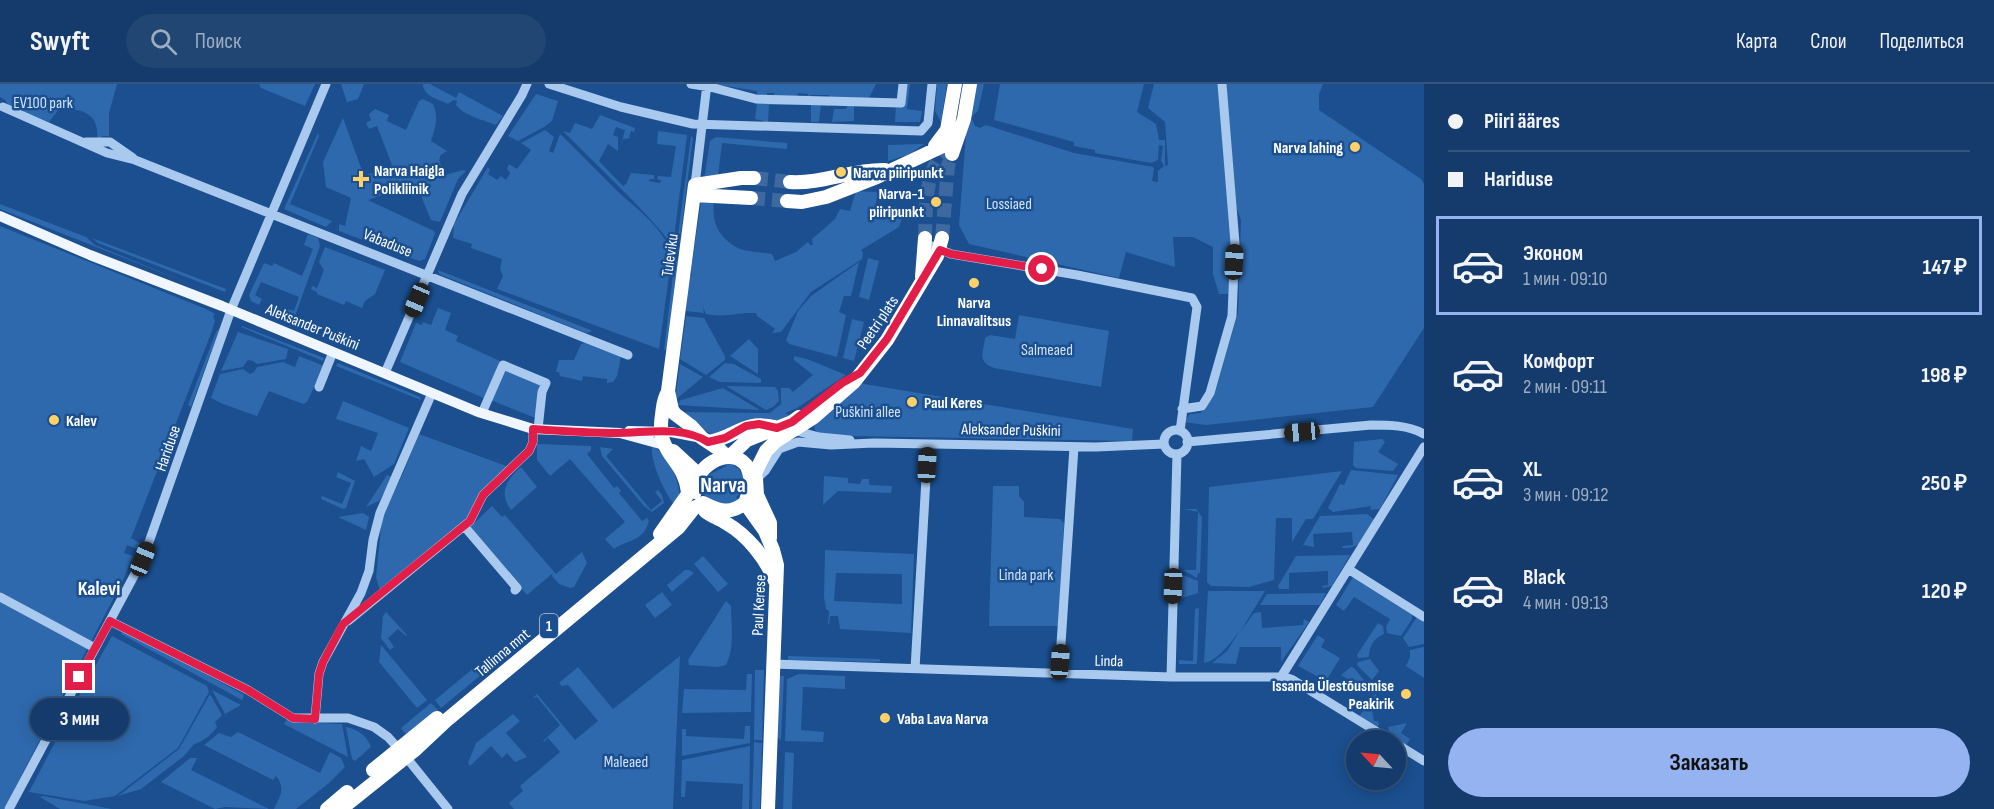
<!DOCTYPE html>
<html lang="ru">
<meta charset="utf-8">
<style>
:root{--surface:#143b6b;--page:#214673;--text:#f1f3f6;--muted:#9dadc1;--line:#33557e;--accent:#95b2f1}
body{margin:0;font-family:"Sofia Sans Condensed",sans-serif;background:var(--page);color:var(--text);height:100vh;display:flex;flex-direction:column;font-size:22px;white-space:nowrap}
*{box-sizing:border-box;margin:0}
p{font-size:20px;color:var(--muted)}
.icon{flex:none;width:33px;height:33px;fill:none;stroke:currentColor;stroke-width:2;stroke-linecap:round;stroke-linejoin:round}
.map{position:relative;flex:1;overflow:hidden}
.sheet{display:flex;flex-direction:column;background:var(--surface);width:570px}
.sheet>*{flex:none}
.hud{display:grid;align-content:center;height:132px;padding:0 24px;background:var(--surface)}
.needle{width:39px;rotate:296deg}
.buttons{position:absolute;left:1346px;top:646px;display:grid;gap:12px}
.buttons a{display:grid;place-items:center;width:60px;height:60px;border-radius:50%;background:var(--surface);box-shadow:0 3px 15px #0003,0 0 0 2px var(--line);font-size:30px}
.end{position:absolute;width:27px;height:27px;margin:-14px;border:8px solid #e11d48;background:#fff;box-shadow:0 0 0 3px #fff}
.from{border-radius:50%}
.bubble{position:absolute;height:42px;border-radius:21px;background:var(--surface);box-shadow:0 3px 15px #0003,0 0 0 2px var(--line);font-size:20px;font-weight:700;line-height:42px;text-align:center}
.car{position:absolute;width:18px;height:36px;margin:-18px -9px;border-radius:8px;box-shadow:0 0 4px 2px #0007;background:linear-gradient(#222 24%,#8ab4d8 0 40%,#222 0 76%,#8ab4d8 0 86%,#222 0)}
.hud b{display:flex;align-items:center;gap:21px;height:57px;font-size:22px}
.hud b+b{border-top:2px solid var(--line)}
.hud i{width:15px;height:15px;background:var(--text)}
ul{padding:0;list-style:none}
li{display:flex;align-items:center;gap:18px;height:99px;margin:0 12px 9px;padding:0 12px;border:3px solid transparent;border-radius:0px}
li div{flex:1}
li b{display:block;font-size:22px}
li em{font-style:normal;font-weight:700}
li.current{border-color:var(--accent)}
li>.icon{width:54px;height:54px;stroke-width:1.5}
.primary-button{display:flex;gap:12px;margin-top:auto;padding:12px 24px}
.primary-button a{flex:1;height:69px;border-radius:36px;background:var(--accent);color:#111;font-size:24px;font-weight:700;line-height:69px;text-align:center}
header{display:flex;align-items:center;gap:36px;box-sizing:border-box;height:84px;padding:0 30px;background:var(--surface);border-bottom:2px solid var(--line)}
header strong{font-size:28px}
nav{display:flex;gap:33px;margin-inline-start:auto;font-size:21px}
.search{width:420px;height:54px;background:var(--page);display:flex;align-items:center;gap:15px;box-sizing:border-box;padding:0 21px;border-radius:33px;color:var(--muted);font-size:22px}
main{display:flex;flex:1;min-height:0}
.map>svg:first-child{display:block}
</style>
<header>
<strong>Swyft</strong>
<div class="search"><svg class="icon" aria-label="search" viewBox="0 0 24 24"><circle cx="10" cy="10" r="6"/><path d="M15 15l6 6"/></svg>Поиск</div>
<nav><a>Карта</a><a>Слои</a><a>Поделиться</a></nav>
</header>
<main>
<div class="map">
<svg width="1424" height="725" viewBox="0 0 1424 725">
<rect width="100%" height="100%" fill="#1b4f8f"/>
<path fill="#2e69ad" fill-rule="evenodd" d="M0,0H117L109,29V52H103L97,56C100,29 82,24 59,25L49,38L9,22L5,16L0,13Z
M259,0H315L305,22L261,4Z
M341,0H364L358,15L347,18Z
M423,0H430L456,14L459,8L503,32L496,41C484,36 464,32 456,21L457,17L454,16L448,20C438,15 423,12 423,0Z
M713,0H876L868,16L830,15L829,11H811L808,13V10L798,9L797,14H774V9H767V14L757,12V7Z
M905,0H910L907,25L922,27L920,38H895L896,20Z
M937,0H947L941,38L935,27Z
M973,0H984L978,27L971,33L975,42L980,44L986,41L1074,69L1153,83L1154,85L1152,97L1158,98V87L1164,82L1161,77L1163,62L1159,61L1158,76L1151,79L1095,69V66L1074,62V58L994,36L1000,0H1144L1137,28L1156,40L1159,56H1165V82L1168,81L1165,38L1148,24L1154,0H1222L1233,126V210H1219L1213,190V163L1193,153H1173L1175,183L1126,168L1119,194L969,160L959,141L966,50Z
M1226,0H1323L1319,10V26L1421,95L1424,100V244L1373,323L1206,341L1184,338L1190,330L1200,329L1206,325L1217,302L1238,229L1241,136L1234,118Z
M536,10L558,17L552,37L544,43L518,57L508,52Z
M423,15L433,20C439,33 435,45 431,57L447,67L441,71L439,76L445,91L463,86L466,87L458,95L440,138L431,136L416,100L368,116L434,147L435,150L425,175L419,177L339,147V140L345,142L351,114L326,103L323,78L343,34L364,92L392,81L377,42L369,45L366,39L371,36L369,30L375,25L389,31L387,37L406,46L419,17Z
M757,19L830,20V22L821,21L819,38H811V21H769L768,38L755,35Z
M848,20L854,22V37L832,38L834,25H846Z
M600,31L635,44L634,48L631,47L629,53L631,54L623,55L620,65L625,46L616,43L613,51L618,53V67L608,60L599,77L623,102L626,100L631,89L654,91V95H650L649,97L659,99L662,97L657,95L658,92L671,93L676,62L657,60L658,47L687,51L673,162C639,119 600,85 563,47L570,49L575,39L592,45Z
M545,46L554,53L549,67L553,69L560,50C578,67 595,85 613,103C635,124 660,140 672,169L659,265L497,205L503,192L500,185L502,175L471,164L472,160L453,154L454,140L488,83L490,86L488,90L497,96L501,92L506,96L510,89L507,85L509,80L517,85L531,66L521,59Z
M318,49L319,52L290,120L332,137L326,143L284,125Z
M691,52L693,54L678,170L676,167Z
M716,53L787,59V65L722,59L718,92L704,96L710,57Z
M924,60L910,70L888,77V61Z
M856,107L878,108L874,128L903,131L899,143L861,166L863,169L862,175L811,208L781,248L772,249L775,245L757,232L756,229C736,228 726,234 706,230L703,223L704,229L686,227L689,191L692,192L691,186L701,118L714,117C712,137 716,150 734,162C743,168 761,168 772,170L775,177L796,168L808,158L810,161H813L812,155L835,135L840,125L850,127Z
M0,120L86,153L95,161L195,202L0,125Z
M0,142L206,225L215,230L213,232L215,237L212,247L131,454L140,459L137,465L127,461L124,469L133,472L123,496L4,725H0Z
M308,150L318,154L320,162L294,235L284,231L287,225L294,227L299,213L261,198L255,211L262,215L259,221L251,217L249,211L264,179L272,182L274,179L302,192L313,165L304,161Z
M92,154L226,205L225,208L98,159Z
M325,163L385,186L375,210L365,217L362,224L346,217L344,221L317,210V208L311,205L312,202L317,204L324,186L319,178Z
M675,174L678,177L668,254L667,265L664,266Z
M868,174L879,177L869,216L859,213Z
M859,178L851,212H844L839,228L846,231L837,273L789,260L786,256L798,227L811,212Z
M438,186L593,247L586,249L459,198L439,190Z
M438,224L451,229L445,246L458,252L456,257L500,277L486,315L400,278L416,239L422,241L423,238L431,241Z
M1019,231L1109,247L1101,303L994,284C977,277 983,270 985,254L990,251L1015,255Z
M686,232L704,234L725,272V276L706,291L680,275Z
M852,235L864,238L854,277L843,274Z
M242,242L324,274L323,277L241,243Z
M220,243L191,323L188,321L216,248Z
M238,248L288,265L286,275L257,280L253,277L248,276L243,283L221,287Z
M749,255L758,265V290L730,272Z
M585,259L621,273L617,292L613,298L607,299V295L583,292L582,297L560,292L559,288H556L559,276H574L581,260Z
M299,272L324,282L307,318L303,320L269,307L257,332L223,320L211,314L220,290L243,285L250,290L254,288L257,283L283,278L295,283Z
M794,272L807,275L846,291L797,324L785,329L792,332L780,336L758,337L713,351L683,334L678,328L770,329L781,320V304H789L793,308L813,291L794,276Z
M338,279L420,313L421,316L336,282Z
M725,279L734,280L761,295V299L720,298L709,293Z
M680,280L703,293L675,316Z
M503,281L546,299L540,333H533L488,315Z
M859,299L1133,345L1132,357L854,352L822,351L817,349L814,343L815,340Z
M726,302L775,303L778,307L779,317L773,323L766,326Z
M723,304L760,326L677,321L681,316Z
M343,317L409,344L394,380L374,393L364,375L356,377L361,362L371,367L378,349L336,335Z
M419,350L509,383L468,435L380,507L376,493L382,434L404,387Z
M1382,355L1385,358L1378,368L1398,380L1393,387L1356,384L1353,381L1354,358Z
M537,360L591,362V366L587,370L614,404L617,402L621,407L619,409L642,437L647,434L649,437C643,458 629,455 614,465L605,455L625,438L570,375L550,392L537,376Z
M600,363L613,365L606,372L651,426L662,417L655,408L658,406L662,411L664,419L652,428L644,422L602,372Z
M652,363C667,367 678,394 679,408C680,413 678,417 676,422C666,413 650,377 652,363Z
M729,379L739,385L745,397L741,408L736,413L741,419L731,423L707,416C692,388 718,391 729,379Z
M521,383L537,403L511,426C498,409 507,395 521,383Z
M1351,386L1398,391L1380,425L1370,426L1371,422L1333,428L1328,424L1340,400L1344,401Z
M1342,387L1313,435H1306L1292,458V434H1276L1274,496L1249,503L1211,502L1207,498L1209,403Z
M338,388L355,397L346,424L343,425L321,415L322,412L342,420L351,399L336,393Z
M387,391L392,393L379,417L366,423Z
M824,392L848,394V399L860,400L862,395H869V401L892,402L891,409L838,407L823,421Z
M993,402H1019V412L1024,418V433L1060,435L1064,439L1059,542H989Z
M492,422L502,433L505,431L556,490L582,468L587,479L574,503L570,504L559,500L552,492L553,489L527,511L469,444Z
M1184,425H1196L1202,433L1200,489H1198L1197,494L1183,486H1196L1198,428Z
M363,429L369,433L366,446L338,433Z
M1367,430L1375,436C1365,452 1363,465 1342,464L1343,462L1353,461L1352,448L1313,450L1314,463L1303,461L1320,432Z
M825,466L914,470L911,549L840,545L838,532H830L829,541L828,540L829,527L826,525L824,513ZM836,489L902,490V520L834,517Z
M1350,471L1332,502L1323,504L1322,502L1328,501V487L1289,489V505H1279L1278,502L1296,472Z
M703,472L728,500L718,508L694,480Z
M685,486H689L694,489L672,508L667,501Z
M1180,490L1198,497V509L1179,515Z
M1353,493L1412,531V535L1401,552L1387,549L1386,543L1390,535L1354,513L1344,527L1336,521Z
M1208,507H1265L1240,548L1254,529L1261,528L1262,544L1303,541L1304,535L1309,538L1281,578V563H1240L1236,580L1212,579L1227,567L1239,548C1230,559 1219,576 1204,579Z
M662,508L672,521L655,534L645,521Z
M1326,509L1320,521H1260L1267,510Z
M726,517L731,522C731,540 735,564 726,581L718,583L689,581L688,576Z
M1199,524L1197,580H1179V576L1193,577L1195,525Z
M386,528L407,551L406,552L398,545L388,554L394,563L390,566L381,554L383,532Z
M1417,533L1424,537V560L1409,563L1403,554Z
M1378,539L1383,542L1384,550C1374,554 1369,562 1369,573L1358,574L1357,571Z
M124,546L244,611L242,616L121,550Z
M1318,551L1325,556L1321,563L1340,574L1326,597L1298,582Z
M112,552L207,602L209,608L178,664L115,712L84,717L29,708L88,595Z
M381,561L427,616L417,624L379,578Z
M1424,563V594L1406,582L1410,573V566Z
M680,572L673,725H514L509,719L523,707L520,702L560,668L548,654L544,658L543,657L560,641L537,613L533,614L537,610L575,656L598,637L568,601L562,602L559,599L578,583L613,625Z
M788,572L880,575V578L788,576Z
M1370,575L1379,587L1372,596L1357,581L1358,578Z
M475,583L482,590L441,624L435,616Z
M1351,583L1354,584L1368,601L1366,607L1341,591Z
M755,586H764L762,656H754Z
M747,590H752L751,628L682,629L684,605L746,606Z
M799,590L845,592V605L803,603L801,646L824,648L823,658L785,657L787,595Z
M779,592H784L781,656L777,653Z
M212,606L241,621L225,630Z
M210,610L222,631L215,638L217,643C212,650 203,658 194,660L184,672L141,705L118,712L179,665Z
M1375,610L1377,612L1380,621L1378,626L1372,627L1374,637H1378L1379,641L1376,645L1358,634Z
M431,619L438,626L408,653L401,644Z
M513,630L520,637L506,649L527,673L515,678L507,669L502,674L491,662L470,682L468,679L476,659Z
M287,635L293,638L342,640L348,673L284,640Z
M1407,639L1401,649L1410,655L1405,663L1387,652L1389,648L1388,643Z
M745,642H750V659L682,672V645H686V652L744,655Z
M346,643C358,645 367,652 371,663L355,677L352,675Z
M238,648L320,689L330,668L341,674L345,683L329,699L296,725H274C280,712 286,705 276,692L273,696L204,661L219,649L231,653Z
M754,658L762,659L760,725H752Z
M750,662L749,725H742L743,700L686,697L685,713H681L682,676Z
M785,668L794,669L792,725H783Z
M190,674H197L191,686L269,725L225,723L215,725L161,698Z
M43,712L112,725H60L40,713Z"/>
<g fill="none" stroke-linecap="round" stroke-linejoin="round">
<path stroke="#3d69a0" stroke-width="14" stroke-dasharray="14 7" stroke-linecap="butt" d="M754,94L790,98
M751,114L787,117
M925,154C926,129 924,85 945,69
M942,154L948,82L952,70"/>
<path stroke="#a9c9ee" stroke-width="9" d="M549,0L621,23L693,40L921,47L928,39L932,0
M691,0L710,3L756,15L901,19L903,0
M3,23L107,69L135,76L628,271
M86,58H110L133,74
M695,101L707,0
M924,162H932L951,170L1077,191L1192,214L1197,223L1180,347
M385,289L462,110L522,11L527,0
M319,303L333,268
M1182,325L1202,322L1210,309L1232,232L1235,159L1222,0
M482,329L503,281L546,299L542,308L538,345
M793,346L819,353L850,356
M1164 358a12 12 0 1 1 24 0a12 12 0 1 1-24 0Z
M1187,358L1371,341C1389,341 1408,341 1424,350
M755,396L765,387L779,365L798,358L831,361L874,359L1096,363L1164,360
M464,442L517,504L515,506
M1348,485L1424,533
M0,513L95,564
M110,537L248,606L293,634H348L374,643L388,653L406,673L448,725
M348,537L470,437L483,411L529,367L533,358V345
M772,580L1171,593H1285L1293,596L1392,657
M915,585L928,360
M1059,590L1074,363
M1171,593L1177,370
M1281,593L1424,363
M315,635L319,590L323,578L361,509L369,487L373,456L380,429L432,309
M1395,659L1424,677
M9,725L143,475L231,226L326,0"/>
<path stroke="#f0f6ff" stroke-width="10" d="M0,132L90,171L222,222L478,328L533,345L620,349L664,361
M629,347L671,348L702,354"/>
<path stroke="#fff" stroke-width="14" d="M935,62L947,46L955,0
M952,70L964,35L970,0
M790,98C823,100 852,85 885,86
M694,111L751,114
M787,117L802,118L826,113L877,93L943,62L958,49
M922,193L925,154
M668,308C663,315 663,323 662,331C655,371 684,373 688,408
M708,358C738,353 741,336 775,343
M673,367L699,391
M727,373L720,366L702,354L691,342L675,330L672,326L668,307L695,101L741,94H754
M729,373L747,356L792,338L799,333
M756,395L757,411L770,439V454
M695,408C692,384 729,360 746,381C749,385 750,394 752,399
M705,427C712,433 719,434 726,439C747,451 766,474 775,497
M660,450L695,400
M373,686L437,634
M327,725L347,708
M341,725L416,665L448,635L679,443L694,424L703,419C719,427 730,431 745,419
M768,725L777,481L773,466L765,447L745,419L757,385L766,367L776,357L814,333L854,298L887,256L937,172L942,154"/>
</g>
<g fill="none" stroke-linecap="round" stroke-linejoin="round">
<path stroke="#e11d48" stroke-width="8" d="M79,593L110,537L248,606L293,634L315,635L319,590L323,578L343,540L470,437L483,411L529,367L533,358V345C561,347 589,349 617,349C646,349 681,341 708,358L725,354L746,342L759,340L777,344L792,338L842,299L860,289L887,255L940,166L951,170L1042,185"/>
</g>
<g fill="#ffd166" stroke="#1b4f8f" stroke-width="2">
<circle cx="1355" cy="63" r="6"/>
<circle cx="841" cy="88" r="6"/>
<path d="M358 86h6v6h6v6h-6v6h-6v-6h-6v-6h6z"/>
<circle cx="936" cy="118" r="6"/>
<circle cx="974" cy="199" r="6"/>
<circle cx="912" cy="318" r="6"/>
<circle cx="54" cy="336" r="6"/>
<circle cx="1406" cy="610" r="6"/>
<circle cx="885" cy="634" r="6"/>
</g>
<g text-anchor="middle" stroke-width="5" stroke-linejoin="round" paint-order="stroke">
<rect fill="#1b4f8f" stroke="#bbcadd" stroke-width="1.5" x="540" y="530" width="18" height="24" rx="4.5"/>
<g font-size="15" font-weight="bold" fill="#fff">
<text x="549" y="547">1</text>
</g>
<g font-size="16" fill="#cfe3fa" stroke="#1b4f8f">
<text x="43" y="24">EV100 park</text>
<text x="1009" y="125">Lossiaed</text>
<text x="1047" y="271">Salmeaed</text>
<text x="868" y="333">Puškini allee</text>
<text x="1026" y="496">Linda park</text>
<text x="626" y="683">Maleaed</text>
</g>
<g font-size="16" font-weight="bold" fill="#fff" stroke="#1b4f8f" text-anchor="start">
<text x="1343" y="69" text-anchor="end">Narva lahing</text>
<text x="374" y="92">Narva Haigla<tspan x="374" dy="18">Polikliinik</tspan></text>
<text x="853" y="94">Narva piiripunkt</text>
<text x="924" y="115" text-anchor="end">Narva-1<tspan x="924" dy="18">piiripunkt</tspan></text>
<text x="974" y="224" text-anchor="middle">Narva<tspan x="974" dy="18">Linnavalitsus</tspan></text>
<text x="924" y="324">Paul Keres</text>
<text x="66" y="342">Kalev</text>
<text x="1394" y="607" text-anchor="end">Issanda Ülestõusmise<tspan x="1394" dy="18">Peakirik</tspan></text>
<text x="897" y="640">Vaba Lava Narva</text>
</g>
<g font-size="16" fill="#fff" stroke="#1b4f8f">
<text transform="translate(388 158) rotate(22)" y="6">Vabaduse</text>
<text transform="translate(669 171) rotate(-82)" y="6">Tuleviku</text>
<text transform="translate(877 238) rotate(-56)" y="6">Peetri plats</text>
<text transform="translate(313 242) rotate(22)" y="6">Aleksander Puškini</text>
<text transform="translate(1011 345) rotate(1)" y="6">Aleksander Puškini</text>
<text transform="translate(167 364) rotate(-71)" y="6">Hariduse</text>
<text transform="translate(758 521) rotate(-87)" y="6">Paul Kerese</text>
<text transform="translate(502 568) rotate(-40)" y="6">Tallinna mnt</text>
<text transform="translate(1109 576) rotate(1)" y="6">Linda</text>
</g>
<g font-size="20" font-weight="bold" fill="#fff" stroke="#1b4f8f">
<text x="99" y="511">Kalevi</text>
</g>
<g font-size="22" font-weight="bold" fill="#fff" stroke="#1b4f8f">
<text x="723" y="408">Narva</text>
</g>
</g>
</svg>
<div class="buttons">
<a><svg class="needle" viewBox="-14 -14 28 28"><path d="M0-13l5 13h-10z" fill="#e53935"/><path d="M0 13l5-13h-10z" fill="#9dadc1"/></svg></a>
</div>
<i class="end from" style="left:1042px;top:185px"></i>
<i class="end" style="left:79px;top:593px"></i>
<div class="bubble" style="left:30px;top:614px;width:99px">3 мин</div>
<i class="car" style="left:1234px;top:178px;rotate:3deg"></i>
<i class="car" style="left:417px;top:216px;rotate:203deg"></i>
<i class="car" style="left:1302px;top:348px;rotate:265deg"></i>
<i class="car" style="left:927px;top:381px;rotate:3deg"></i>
<i class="car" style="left:143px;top:475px;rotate:22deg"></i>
<i class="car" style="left:1173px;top:502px;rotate:182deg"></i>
<i class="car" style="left:1060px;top:578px;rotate:4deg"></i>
</div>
<section class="sheet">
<div class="hud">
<b><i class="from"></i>Piiri ääres</b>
<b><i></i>Hariduse</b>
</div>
<ul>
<li class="current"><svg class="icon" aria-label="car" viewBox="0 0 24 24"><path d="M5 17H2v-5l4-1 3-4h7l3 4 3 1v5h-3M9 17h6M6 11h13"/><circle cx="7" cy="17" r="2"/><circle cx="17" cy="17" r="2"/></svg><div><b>Эконом</b><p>1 мин · 09:10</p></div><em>147 ₽</em></li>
<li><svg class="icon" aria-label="car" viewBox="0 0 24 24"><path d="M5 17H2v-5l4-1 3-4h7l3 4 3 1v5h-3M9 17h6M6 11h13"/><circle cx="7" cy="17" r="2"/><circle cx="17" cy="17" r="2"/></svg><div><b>Комфорт</b><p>2 мин · 09:11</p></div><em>198 ₽</em></li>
<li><svg class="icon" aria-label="car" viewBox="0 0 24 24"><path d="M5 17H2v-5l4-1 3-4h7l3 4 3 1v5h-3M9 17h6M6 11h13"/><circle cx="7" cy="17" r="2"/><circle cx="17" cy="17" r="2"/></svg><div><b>XL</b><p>3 мин · 09:12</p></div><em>250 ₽</em></li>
<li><svg class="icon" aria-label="car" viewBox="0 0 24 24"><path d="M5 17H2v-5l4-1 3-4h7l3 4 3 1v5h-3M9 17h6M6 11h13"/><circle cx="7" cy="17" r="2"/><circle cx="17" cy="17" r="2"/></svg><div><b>Black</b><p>4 мин · 09:13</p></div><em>120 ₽</em></li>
</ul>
<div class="primary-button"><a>Заказать</a></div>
</section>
</main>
